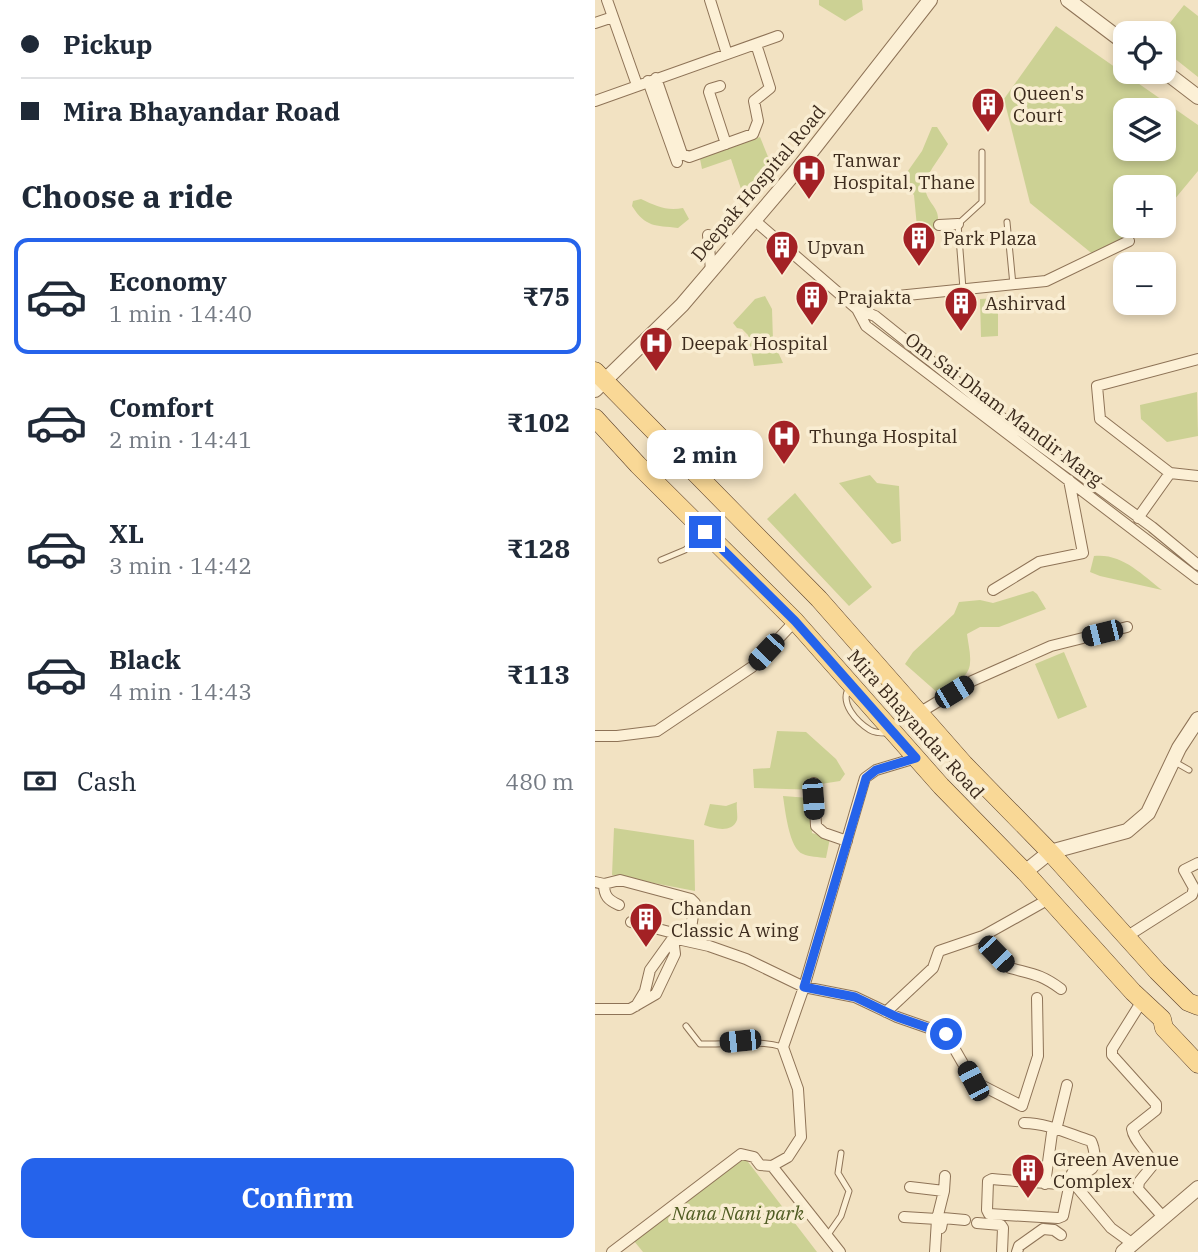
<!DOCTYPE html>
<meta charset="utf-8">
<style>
:root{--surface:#fff;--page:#f6f6f7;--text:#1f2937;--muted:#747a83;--line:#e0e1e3;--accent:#2563eb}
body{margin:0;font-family:"IBM Plex Serif",serif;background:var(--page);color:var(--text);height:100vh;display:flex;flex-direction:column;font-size:26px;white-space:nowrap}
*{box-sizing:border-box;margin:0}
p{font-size:23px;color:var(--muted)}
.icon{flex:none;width:38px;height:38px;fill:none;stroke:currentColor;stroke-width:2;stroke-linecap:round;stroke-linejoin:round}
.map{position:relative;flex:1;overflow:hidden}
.side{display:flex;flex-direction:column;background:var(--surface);width:595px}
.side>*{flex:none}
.hud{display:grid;align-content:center;height:154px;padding:0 21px;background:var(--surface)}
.tools{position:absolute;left:518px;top:21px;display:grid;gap:14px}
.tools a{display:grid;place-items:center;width:63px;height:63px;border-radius:14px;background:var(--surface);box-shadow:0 4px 10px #0003;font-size:35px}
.end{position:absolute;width:32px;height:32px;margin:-16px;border:9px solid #2563eb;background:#fff;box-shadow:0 0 0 4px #fff}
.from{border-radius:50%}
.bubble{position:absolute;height:49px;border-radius:14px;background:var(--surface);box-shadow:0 4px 10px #0003;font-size:23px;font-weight:700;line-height:49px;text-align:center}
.car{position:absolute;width:21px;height:42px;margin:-21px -10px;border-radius:9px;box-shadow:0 0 5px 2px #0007;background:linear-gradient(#222 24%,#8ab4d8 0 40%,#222 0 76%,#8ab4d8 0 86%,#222 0)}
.hud b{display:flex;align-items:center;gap:24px;height:66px;font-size:26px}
.hud b+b{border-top:2px solid var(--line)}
.hud i{width:18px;height:18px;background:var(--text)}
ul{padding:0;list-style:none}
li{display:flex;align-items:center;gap:21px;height:116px;margin:0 14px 10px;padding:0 7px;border:4px solid transparent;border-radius:14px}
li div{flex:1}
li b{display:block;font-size:26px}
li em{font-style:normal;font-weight:700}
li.selected{border-color:var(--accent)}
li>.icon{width:63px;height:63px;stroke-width:1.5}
h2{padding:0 21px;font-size:32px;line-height:84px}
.pay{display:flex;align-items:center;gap:18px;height:77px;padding:0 21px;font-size:26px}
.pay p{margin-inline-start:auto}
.action{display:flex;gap:14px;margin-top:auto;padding:14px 21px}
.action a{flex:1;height:80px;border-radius:14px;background:var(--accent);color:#fff;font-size:28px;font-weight:700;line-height:80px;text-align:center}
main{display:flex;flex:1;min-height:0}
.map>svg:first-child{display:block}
</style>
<main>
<section class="side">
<div class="hud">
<b><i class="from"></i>Pickup</b>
<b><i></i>Mira Bhayandar Road</b>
</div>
<h2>Choose a ride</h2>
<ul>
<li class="selected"><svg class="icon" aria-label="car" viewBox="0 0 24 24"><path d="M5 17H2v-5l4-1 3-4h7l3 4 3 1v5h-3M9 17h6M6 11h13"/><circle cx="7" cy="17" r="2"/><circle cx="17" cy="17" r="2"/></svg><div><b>Economy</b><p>1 min · 14:40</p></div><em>₹75</em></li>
<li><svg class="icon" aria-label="car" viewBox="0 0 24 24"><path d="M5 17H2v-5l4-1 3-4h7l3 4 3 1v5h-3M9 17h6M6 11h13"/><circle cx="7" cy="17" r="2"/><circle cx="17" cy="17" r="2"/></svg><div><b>Comfort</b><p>2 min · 14:41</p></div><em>₹102</em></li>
<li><svg class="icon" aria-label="car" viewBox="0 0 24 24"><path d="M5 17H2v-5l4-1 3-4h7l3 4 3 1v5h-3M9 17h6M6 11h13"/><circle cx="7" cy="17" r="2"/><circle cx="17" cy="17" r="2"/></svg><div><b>XL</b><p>3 min · 14:42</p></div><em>₹128</em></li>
<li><svg class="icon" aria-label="car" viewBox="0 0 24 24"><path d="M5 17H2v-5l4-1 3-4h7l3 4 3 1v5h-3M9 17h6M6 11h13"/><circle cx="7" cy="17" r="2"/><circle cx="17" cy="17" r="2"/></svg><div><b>Black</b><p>4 min · 14:43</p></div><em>₹113</em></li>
</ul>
<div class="pay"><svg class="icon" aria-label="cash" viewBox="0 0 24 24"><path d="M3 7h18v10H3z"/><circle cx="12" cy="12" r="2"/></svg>Cash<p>480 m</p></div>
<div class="action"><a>Confirm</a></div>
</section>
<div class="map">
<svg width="603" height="1252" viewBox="0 0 603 1252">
<rect width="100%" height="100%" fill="#f2e2c2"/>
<path fill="#ccd194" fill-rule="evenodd" d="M224,0H267L268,10L250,21L224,5Z
M589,5L603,16V77L569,50V33H567Z
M461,26L603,125V171L569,212V187H530V226H557L500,256L435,203L409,99ZM530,110H569V149H530Z
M337,127H342L353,144C347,155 334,170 331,182C325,207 363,210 328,240L323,238L319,195L312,188L308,178L327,151Z
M165,137L180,174L148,195L136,159L107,169L105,159Z
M46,199C61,206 71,211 88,208L94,219L83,228C60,225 51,228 37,206L38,201Z
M170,296L177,309L178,341L188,363L159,366L153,335L147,329L142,328L138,323L160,299Z
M403,298V336L386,337L385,299Z
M602,392L603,436L572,442L546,419L545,405Z
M275,475L282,483L304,486L306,541L297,544L244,483Z
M200,493L277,587L254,606L172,519Z
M499,556C527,553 546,574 567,590L505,576L495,572Z
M438,591L442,594L451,609L404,627H385L372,634C373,643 376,654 375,663C375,677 355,688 344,694L310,664L318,652L359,614L364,602L385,600L398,603Z
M469,652L492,707L463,719L440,664Z
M182,731L211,732L241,759L250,774L245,781L226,784L224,790L159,788L158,769L175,768Z
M188,796L214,798L217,833L235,838L231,858C224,857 214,857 208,854C194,849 190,809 188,796Z
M142,802C141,807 143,816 142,820C137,834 118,828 109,825L115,804L131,806Z
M19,828L99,840L100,891L17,875Z
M150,1158L222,1252H48L39,1241Z"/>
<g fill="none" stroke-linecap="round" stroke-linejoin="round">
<defs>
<path id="service" d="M540,33L546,27
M412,222L418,285
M368,289L363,224L387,202V152
M66,560L90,550L108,534
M254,688C244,703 262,722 275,730C280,733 286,733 292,733
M580,762L594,770
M91,1026L105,1044C133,1045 160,1039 188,1047
M232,1236L246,1216L254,1191L243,1173L246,1153"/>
<path id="minor" d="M12,0L42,85
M115,0L132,54
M0,23L18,17
M61,78L87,154L94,157L158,134L163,121L159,101L175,88L161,44
M53,81L82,162
M125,86L115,89L114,92L131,144
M0,101L183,36
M159,220L262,309L280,316L402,414L557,527L603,565
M344,225L363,224
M113,235L116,270
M253,301L451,281L534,241
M262,309L271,326L603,579
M603,359L502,386L505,419L575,473L603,476
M543,518L575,473
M398,590L444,562L488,553L474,480
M324,713L377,681L456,646L532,627
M0,736H22L62,731L157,667L200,621
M219,783L221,826L229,833L252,841
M0,882L9,884L25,880L96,899L100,903L96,928L90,936L36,922
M9,884C9,896 13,900 24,905
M388,936L415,968C437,974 446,974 466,989
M531,937L597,895L599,888L589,870L603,863
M78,938L114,946L151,959L209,987L260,997L302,1017L351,1034L378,1081L427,1106L443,1056L442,998
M547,1001L517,1049V1055L561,1104V1110L537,1129C539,1143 555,1151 557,1166L544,1182L543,1189L569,1218
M0,1009H35L61,994L80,954L78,938L55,970L50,991L41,1006
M291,1012L338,968L344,951L388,936L454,899
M429,1123C452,1123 474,1134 496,1141C499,1147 503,1166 495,1170C492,1173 481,1172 477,1173L468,1216L463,1218L394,1214L392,1210L393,1181L397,1179C425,1182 453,1182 481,1186L516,1228L538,1244
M177,1166L245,1252
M450,1184L457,1133L461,1130L472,1085
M315,1187L349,1191
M309,1217L342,1219
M382,1223L406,1225L408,1228L407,1252
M346,1228L348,1218L370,1220
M17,1252L146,1154L159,1157L165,1165L177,1166L193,1157L206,1137L203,1089L188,1047L209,987L270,778L281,770L321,758
M340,1252L342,1219L349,1191L350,1176
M422,1252L424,1246L448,1229L459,1230L466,1235"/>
<path id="tertiary" d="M473,0L530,43
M569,71L603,97
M0,390L87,305L202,170L335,0
M430,872L455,852L532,831L553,813L584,748L603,719
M528,1252L603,1188"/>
<path id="primary" d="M0,371L224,599L369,764L455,852L562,971L593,1002L603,1006
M0,418L43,465L200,621L346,786L430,872L538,992L567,1019L569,1028L603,1064"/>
</defs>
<use href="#service" stroke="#8e7357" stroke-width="7"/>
<use href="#minor" stroke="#8e7357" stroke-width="12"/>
<use href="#tertiary" stroke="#8e7357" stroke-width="16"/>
<use href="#primary" stroke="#5b412c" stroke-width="19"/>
<use href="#service" stroke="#fcf0d6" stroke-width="5"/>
<use href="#minor" stroke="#fcf0d6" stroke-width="10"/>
<use href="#tertiary" stroke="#fcf0d6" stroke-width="14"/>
<use href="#primary" stroke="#f9d896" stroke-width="18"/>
</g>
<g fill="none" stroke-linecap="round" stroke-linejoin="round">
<path stroke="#2563eb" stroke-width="9" d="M110,532L200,621L321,758L281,770L271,778L209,987L260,997L302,1017L351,1034"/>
</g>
<defs>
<symbol id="building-pin" viewBox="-11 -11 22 30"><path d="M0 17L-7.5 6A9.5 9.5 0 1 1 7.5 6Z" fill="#a32125" stroke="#f9edd2"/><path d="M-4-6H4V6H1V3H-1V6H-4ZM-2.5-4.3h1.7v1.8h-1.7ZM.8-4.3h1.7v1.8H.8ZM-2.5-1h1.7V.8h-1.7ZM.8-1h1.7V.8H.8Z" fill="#fff"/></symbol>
<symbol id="hospital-pin" viewBox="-11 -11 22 30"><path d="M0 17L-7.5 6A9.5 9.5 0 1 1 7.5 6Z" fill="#a32125" stroke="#f9edd2"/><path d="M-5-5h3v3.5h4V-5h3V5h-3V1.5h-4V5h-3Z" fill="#fff"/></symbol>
</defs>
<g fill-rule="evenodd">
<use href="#building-pin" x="374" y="85" width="38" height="52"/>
<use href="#hospital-pin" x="195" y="152" width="38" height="52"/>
<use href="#building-pin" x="305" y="219" width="38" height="52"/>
<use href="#building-pin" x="168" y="228" width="38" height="52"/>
<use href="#building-pin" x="198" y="278" width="38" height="52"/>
<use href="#building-pin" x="347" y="284" width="38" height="52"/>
<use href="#hospital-pin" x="42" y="324" width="38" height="52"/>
<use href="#hospital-pin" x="170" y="417" width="38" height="52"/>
<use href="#building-pin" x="32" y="900" width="38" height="52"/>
<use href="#building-pin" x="414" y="1151" width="38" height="52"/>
</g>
<g text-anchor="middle" stroke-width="7" stroke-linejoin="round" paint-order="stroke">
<g font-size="19" fill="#3c2b1d" stroke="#f9edd2" text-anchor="start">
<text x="418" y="100">Queen's<tspan x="418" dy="22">Court</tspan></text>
<text x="238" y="167">Tanwar<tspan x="238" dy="22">Hospital, Thane</tspan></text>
<text x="348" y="245">Park Plaza</text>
<text x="212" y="254">Upvan</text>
<text x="242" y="304">Prajakta</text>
<text x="390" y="310">Ashirvad</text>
<text x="86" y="350">Deepak Hospital</text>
<text x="214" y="443">Thunga Hospital</text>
<text x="76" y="915">Chandan<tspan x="76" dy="22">Classic A wing</tspan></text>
<text x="458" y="1166">Green Avenue<tspan x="458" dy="22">Complex</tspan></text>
</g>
<g font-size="19" fill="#3c2b1d" stroke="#f9edd2">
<text transform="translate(163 183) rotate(-50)" y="7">Deepak Hospital Road</text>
<text transform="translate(409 409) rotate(37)" y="7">Om Sai Dham Mandir Marg</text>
<text transform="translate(321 724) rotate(48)" y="7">Mira Bhayandar Road</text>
</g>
<g font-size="19" font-style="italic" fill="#4e5b21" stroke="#f9edd2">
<text x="143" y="1220">Nana Nani park</text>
</g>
</g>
</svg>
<div class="tools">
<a><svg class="icon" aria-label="locate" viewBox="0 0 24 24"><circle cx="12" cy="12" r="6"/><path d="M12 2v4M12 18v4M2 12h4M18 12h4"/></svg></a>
<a><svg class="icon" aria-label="layers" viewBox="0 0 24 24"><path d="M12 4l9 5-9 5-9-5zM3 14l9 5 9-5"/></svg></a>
<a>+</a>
<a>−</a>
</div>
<i class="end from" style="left:351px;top:1034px"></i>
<i class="end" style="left:110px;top:532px"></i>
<div class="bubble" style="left:52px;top:430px;width:116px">2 min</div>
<i class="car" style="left:507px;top:633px;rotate:256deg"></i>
<i class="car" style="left:171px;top:652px;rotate:223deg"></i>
<i class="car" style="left:359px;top:692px;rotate:59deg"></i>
<i class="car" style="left:218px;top:799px;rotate:176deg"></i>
<i class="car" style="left:401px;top:954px;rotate:136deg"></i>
<i class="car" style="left:145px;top:1041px;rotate:264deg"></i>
<i class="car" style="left:378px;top:1081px;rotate:332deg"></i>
</div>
</main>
